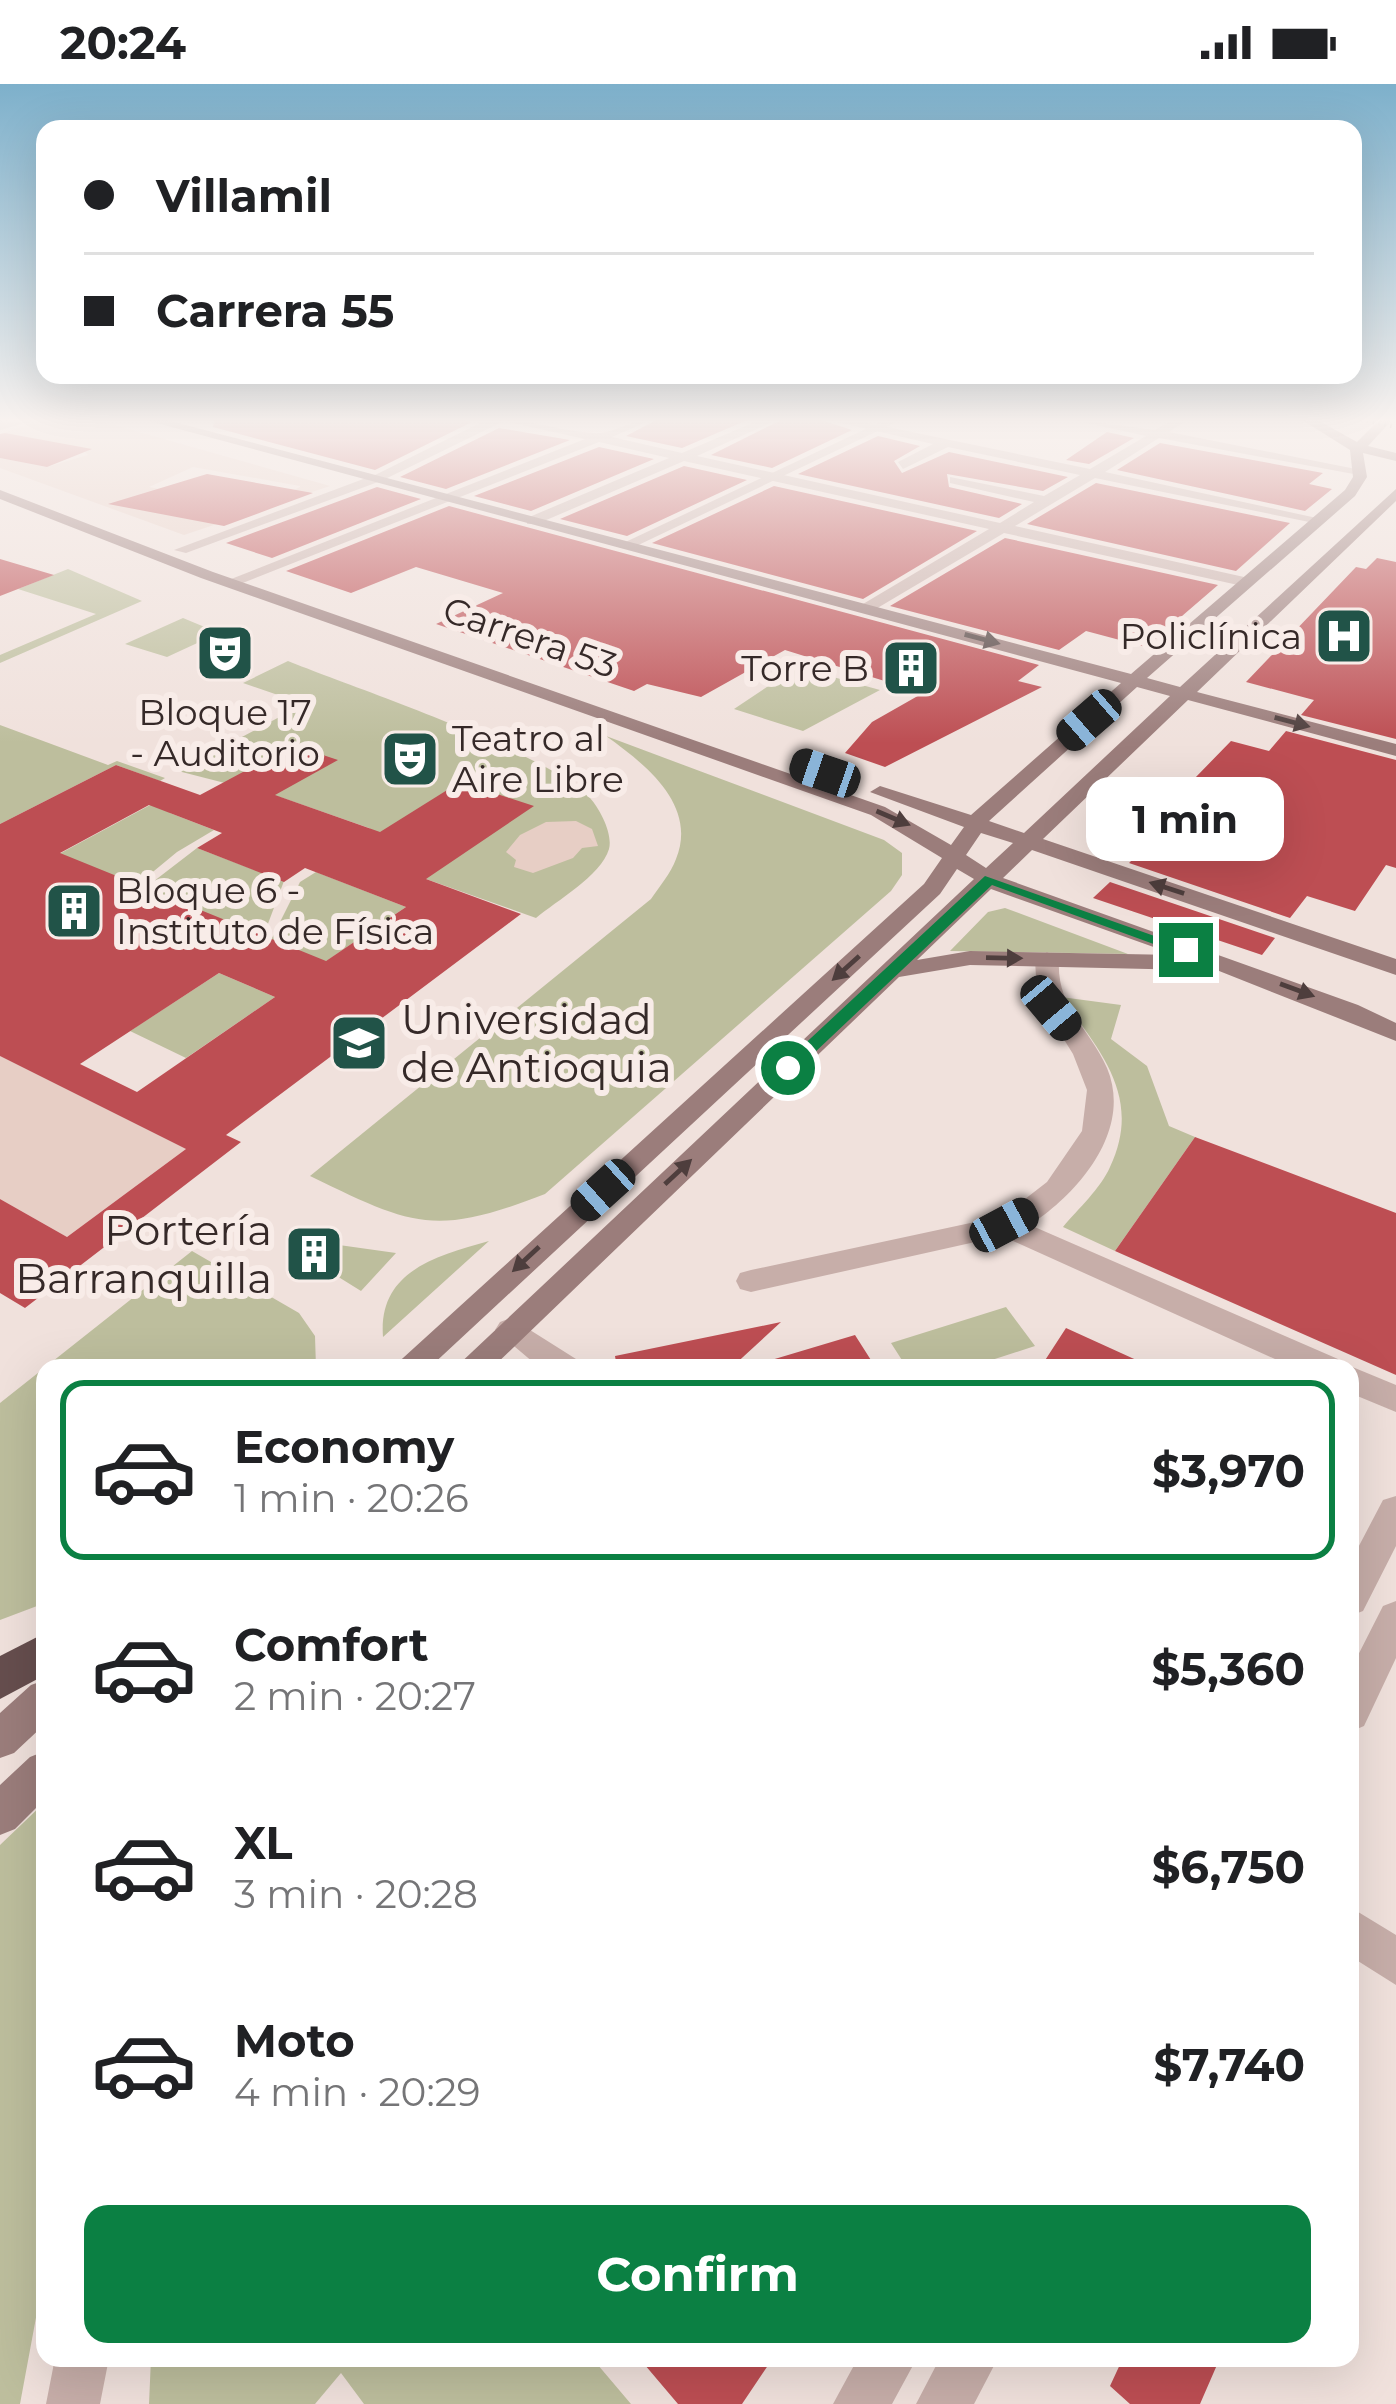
<!DOCTYPE html>
<meta charset="utf-8">
<style>
:root{--surface:#fff;--page:#f2f2f2;--text:#202124;--muted:#757577;--line:#e0e0e0;--accent:#0b8043}
body{margin:0;font-family:Montserrat,sans-serif;background:var(--page);color:var(--text);height:100vh;display:flex;flex-direction:column;font-size:45px;white-space:nowrap}
*{box-sizing:border-box;margin:0}
p{font-size:39px;color:var(--muted)}
.icon{flex:none;width:66px;height:66px;fill:none;stroke:currentColor;stroke-width:2;stroke-linecap:round;stroke-linejoin:round}
.map{position:relative;flex:1;overflow:hidden}
.side{position:absolute;left:36px;top:1275px;width:1323px;height:1008px;display:flex;flex-direction:column;background:var(--surface);border-radius:24px;box-shadow:0 12px 48px #0002}
.side>*{flex:none}
.hud{position:absolute;left:36px;top:36px;width:1326px;height:264px;border-radius:24px;box-shadow:0 12px 48px #0002;display:grid;align-content:center;height:264px;padding:0 48px;background:var(--surface)}
.end{position:absolute;width:54px;height:54px;margin:-27px;border:15px solid #0b8043;background:#fff;box-shadow:0 0 0 6px #fff}
.from{border-radius:50%}
.bubble{position:absolute;height:84px;border-radius:24px;background:var(--surface);box-shadow:0 12px 48px #0002;font-size:39px;font-weight:700;line-height:84px;text-align:center}
.car{position:absolute;width:36px;height:72px;margin:-36px -18px;border-radius:15px;box-shadow:0 0 9px 3px #0007;background:linear-gradient(#222 24%,#8ab4d8 0 40%,#222 0 76%,#8ab4d8 0 86%,#222 0)}
.hud b{display:flex;align-items:center;gap:42px;height:114px;font-size:45px}
.hud b+b{border-top:3px solid var(--line)}
.hud i{width:30px;height:30px;background:var(--text)}
ul{padding:21px 0 0;list-style:none}
li{display:flex;align-items:center;gap:36px;height:180px;margin:0 24px 18px;padding:0 24px;border:6px solid transparent;border-radius:24px}
li div{flex:1}
li b{display:block;font-size:45px}
li em{font-style:normal;font-weight:700}
li.current{border-color:var(--accent)}
li>.icon{width:108px;height:108px;stroke-width:1.5}
.cta{display:flex;gap:24px;margin-top:auto;padding:24px 48px}
.cta a{flex:1;height:138px;border-radius:24px;background:var(--accent);color:#fff;font-size:48px;font-weight:700;line-height:138px;text-align:center}
.status{display:flex;justify-content:space-between;align-items:center;height:84px;padding:0 60px;background:var(--surface);direction:ltr}
.status svg{height:33px;fill:currentColor}
.map>svg:first-child{display:block}
</style>
<div class="status"><b>20:24</b><svg viewBox="0 0 49 12"><path d="M0 12V9h3v3zM5 12V6h3v6zM10 12V3h3v9zM15 12V0h3v12zM26 1h20v11H26zM47 4h2v5h-2z"/></svg></div>
<div class="map">
<svg width="1396" height="2320" viewBox="0 0 1396 2320">
<rect width="100%" height="100%" fill="#f0e1dc"/>
<path fill="#bdbe9d" d="M68,485L142,517L0,579V571L96,530L18,505Z
M183,534L219,549L167,573L125,560Z
M288,577C352,603 551,670 590,714C600,725 613,750 609,765C601,792 556,817 536,834L426,795L369,744L283,714L178,687L304,620L243,599Z
M797,583L880,606L803,647L734,625Z
M0,641L108,681L117,677L165,694L160,697L116,681L0,740Z
M606,652L884,756L902,769V791L891,807L545,1110C434,1153 413,1142 310,1092L651,815C659,803 671,789 676,775C698,721 645,680 606,652Z
M165,713L170,729L214,746L177,768L137,801L48,776Z
M197,764L284,797L263,853L145,804Z
M316,788L406,823L313,886L271,856L300,798Z
M1005,824L1128,870L950,867L988,828Z
M219,889L275,913L186,974L130,947Z
M1061,913L1121,921L1111,955L1147,982L1169,1042L1195,1053L1115,1167L1063,1143C1078,1125 1101,1104 1110,1083C1143,1013 1100,967 1061,913Z
M489,1157L383,1253C378,1187 436,1172 489,1157Z
M339,1161L396,1169L361,1207L316,1179Z
M192,1167L299,1229L315,1252L316,1284H45V1519L0,1536V1319Z
M1006,1223L1035,1262L967,1284H907L891,1259Z
M45,1718V2185L20,2320H0V1761Z
M151,2274H592L631,2320H364L341,2289L315,2320H149Z"/>
<path fill="#e7cec5" fill-rule="evenodd" d="M49,334H89L330,402L184,451L0,384V374L47,383L88,371L85,368L90,365L0,350ZM193,383L300,402V403L257,424L149,403Z
M576,737L592,745L598,762L582,764L573,774L533,789L514,783L516,776L506,768L520,751L546,738Z
M0,972L186,1065L67,1153L0,1115Z"/>
<path fill="#bd4e53" fill-rule="evenodd" d="M214,334H456L472,338L375,386L213,343Z
M660,334H752L682,364L626,352Z
M785,334H815L852,346L772,384L711,371Z
M499,344L570,356L446,405L400,393Z
M1107,348L1134,354L1089,380L1066,376Z
M5,349L92,365L47,383L0,374V350Z
M878,352L920,362L894,377L902,389L949,368L1068,393L1043,407L947,390L949,403L1022,420L999,434L798,390Z
M1160,359L1323,389L1309,400L1332,405L1305,427L1117,386Z
M599,363L654,375L531,427L474,412Z
M684,382L747,396L627,452L560,435Z
M207,390L313,409L224,442L108,420Z
M1096,399L1290,439L1236,487L1027,440Z
M774,402L977,447L863,515L652,459Z
M377,403L421,415L272,474L226,459Z
M449,422L1039,581L1018,597L1042,603L885,683L845,669L872,638L923,609L785,566L701,613L647,600L634,607L436,540L503,509L416,483L351,509L286,487Z
M1005,454L1218,501L1146,563L1086,547L1059,566L890,522Z
M1377,474L1396,478V655L1301,631L1314,616L1246,598L1356,483L1366,485Z
M0,475L54,491L0,512Z
M1286,647L1396,676V784L1386,781L1355,827L1307,812L1290,834L1129,779L1134,774L1121,770L1231,657L1269,667Z
M293,661L338,676L275,711L380,748L460,698L534,722L426,795L521,830L226,1051L241,1058L25,1224L0,1209V1115L67,1153L186,1065L0,972V740L116,681L200,711ZM149,721L222,749L197,764L284,798L305,784L406,823L326,877L60,769ZM219,889L275,913L137,1008L80,980Z
M1110,798L1275,854L1262,871L1093,814Z
M1195,1053L1396,1129V1291L1115,1167Z
M781,1238L731,1284H617L615,1272Z
M1066,1244L1154,1284H1040Z
M855,1251L876,1284H769L768,1277Z
M639,2274H773L742,2320H678Z
M1123,2274H1220L1200,2320H1130L1110,2302Z"/>
<g fill="none" stroke-linecap="round" stroke-linejoin="round">
<path fill="#c7aea9" fill-rule="evenodd" d="M374,391L378,398L186,469L174,466Z"/>
<path fill="#c7aea9" fill-rule="evenodd" d="M490,334C526,334 558,347 593,349C613,351 634,334 656,334L612,353L682,369L764,334H781L697,372L1000,439L1034,418L950,399V393L1044,412L1080,391L948,363L903,385L898,378L933,360L819,334H844L1090,385L1146,352L1064,334L1155,346L1175,334H1190L1169,348L1366,387L1359,391L1159,354L1105,388L1326,436L1319,440L1095,394L1015,442L1253,495L1255,498L1247,503L1004,449L869,529L863,528V520L989,445L684,377L537,440H527V434L669,374L599,358L235,502L221,499L585,355L504,337L379,398L367,395Z
M1047,868L1059,875C1056,924 1089,943 1107,984C1133,1046 1079,1109 1030,1141L1338,1275L1342,1284H1295L1002,1152L751,1208L740,1205L736,1197L740,1189L751,1186L989,1135L1012,1125L1047,1098L1082,1047L1087,1006L1073,970L1037,912L1035,875Z
M511,1234L576,1275L580,1284H540L495,1246L500,1238Z
M1350,1282L1396,1301V1328L1350,1309V1284H1345Z
M1350,1823L1396,1851V1901L1350,1872Z"/>
<path fill="#c7aea9" fill-rule="evenodd" d="M19,334H43L0,346V338Z
M889,334H905L630,465L617,462Z
M1396,1412V1462L1363,1527L1350,1532V1479L1383,1416Z
M1396,1517V1574L1364,1642L1350,1648V1587L1383,1522Z
M55,2274H109L100,2320H46Z
M858,2274H917L892,2320H833Z
M940,2274H998L974,2320H916Z"/>
<path fill="#9b7d7b" fill-rule="evenodd" d="M138,334H159L1131,590L1345,406L1353,393L1350,366L1299,334H1314L1357,358L1381,334H1394L1368,362L1396,369V377L1363,369L1367,393L1355,412L1147,594L1180,603L1396,405V417L1197,608L1396,660V672L1188,616L1043,755L1396,875V891L1032,766L1003,794L1358,921L1396,939V957L1204,881L1193,886L970,881L899,893L492,1284H455L974,795L957,785L940,810L429,1284H392L924,800L942,774L871,731L201,494L0,415V406L213,488L885,723L951,761L964,743L870,708L880,702L971,731L1121,599ZM1137,603L1170,612L1024,749L989,737ZM981,749L1013,759L986,784L966,771ZM991,805L1176,871L970,867L917,876Z
M45,1596V1640L14,1669L0,1674V1629L31,1601Z
M45,1667V1715L15,1745L0,1751V1701L30,1673Z"/>
<path fill="#664e4e" fill-rule="evenodd" d="M45,1549V1591L0,1615V1572Z"/>
<path stroke="#352928" stroke-width="4.5" stroke-dasharray="1.5 4.5" stroke-linecap="butt" d="M1355,334L1396,343
M0,336L8,334"/>
</g>
<defs><path id="oneway-solid" d="M-6-.8H1V-3.2L6.5 0L1 3.2V.8H-6Z" transform="scale(3)"/></defs>
<g fill="#4e3e3d">
<use href="#oneway-solid" transform="translate(982 555) rotate(15)"/>
<use href="#oneway-solid" transform="translate(1292 638) rotate(15)"/>
<use href="#oneway-solid" transform="translate(893 734) rotate(23)"/>
<use href="#oneway-solid" transform="translate(1167 804) rotate(-162)"/>
<use href="#oneway-solid" transform="translate(1004 874) rotate(1)"/>
<use href="#oneway-solid" transform="translate(846 884) rotate(138)"/>
<use href="#oneway-solid" transform="translate(1297 906) rotate(20)"/>
<use href="#oneway-solid" transform="translate(678 1088) rotate(-43)"/>
<use href="#oneway-solid" transform="translate(526 1175) rotate(137)"/>
</g>
<linearGradient id="sky" x2="0" y2="1"><stop stop-color="#7db0cb"/><stop offset="0.51" stop-color="#f8f2ef"/><stop offset="1" stop-color="#f8f2ef" stop-opacity="0"/></linearGradient>
<rect width="1396" height="659" fill="url(#sky)"/>
<path fill="#0b8043" d="M985,792L1194,866L1181,870L992,801L794,988H782V981Z"/>
<defs>
<symbol id="hospital-square" viewBox="-11 -11 22 22"><rect x="-9" y="-9" width="18" height="18" rx="4" fill="#215348" stroke="#f8ece8"/><path d="M-5-5h3v3.5h4V-5h3V5h-3V1.5h-4V5h-3Z" fill="#fff"/></symbol>
<symbol id="theatre-square" viewBox="-11 -11 22 22"><rect x="-9" y="-9" width="18" height="18" rx="4" fill="#215348" stroke="#f8ece8"/><path d="M-5-5.5Q0-4 5-5.5V0Q5 5 0 6Q-5 5-5 0ZM-3.3-2.5H-1v1.5H-3.3ZM1-2.5H3.3v1.5H1ZM-2.8 1Q0 5.5 2.8 1Z" fill="#fff"/></symbol>
<symbol id="building-square" viewBox="-11 -11 22 22"><rect x="-9" y="-9" width="18" height="18" rx="4" fill="#215348" stroke="#f8ece8"/><path d="M-4-6H4V6H1V3H-1V6H-4ZM-2.5-4.3h1.7v1.8h-1.7ZM.8-4.3h1.7v1.8H.8ZM-2.5-1h1.7V.8h-1.7ZM.8-1h1.7V.8H.8Z" fill="#fff"/></symbol>
<symbol id="university-square" viewBox="-11 -11 22 22"><rect x="-9" y="-9" width="18" height="18" rx="4" fill="#215348" stroke="#f8ece8"/><path d="M0-5L7-2L0 1L-7-2ZM-4 1L0 2.5L4 1V4Q0 6-4 4Z" fill="#fff"/></symbol>
</defs>
<g fill-rule="evenodd">
<use href="#hospital-square" x="1311" y="519" width="66" height="66"/>
<use href="#theatre-square" x="192" y="536" width="66" height="66"/>
<use href="#building-square" x="878" y="551" width="66" height="66"/>
<use href="#theatre-square" x="377" y="642" width="66" height="66"/>
<use href="#building-square" x="41" y="794" width="66" height="66"/>
<use href="#university-square" x="326" y="926" width="66" height="66"/>
<use href="#building-square" x="281" y="1137" width="66" height="66"/>
</g>
<g text-anchor="middle" stroke-width="12" stroke-linejoin="round" paint-order="stroke">
<g font-size="36" fill="#352928" stroke="#f8ece8" text-anchor="end">
<text x="1302" y="565">Policlínica</text>
<text x="869" y="597">Torre B</text>
<text x="225" y="641" text-anchor="middle">Bloque 17<tspan x="225" dy="41">- Auditorio</tspan></text>
<text x="452" y="667" text-anchor="start">Teatro al<tspan x="452" dy="41">Aire Libre</tspan></text>
<text x="116" y="819" text-anchor="start">Bloque 6 -<tspan x="116" dy="41">Instituto de Física</tspan></text>
</g>
<g font-size="36" fill="#352928" stroke="#f8ece8">
<text transform="translate(530 553) rotate(19)" y="13">Carrera 53</text>
</g>
<g font-size="42" fill="#352928" stroke="#f8ece8" text-anchor="start">
<text x="401" y="950">Universidad<tspan x="401" dy="48">de Antioquia</tspan></text>
<text x="272" y="1161" text-anchor="end">Portería<tspan x="272" dy="48">Barranquilla</tspan></text>
</g>
</g>
</svg>
<i class="end from" style="left:788px;top:984px"></i>
<i class="end" style="left:1186px;top:866px"></i>
<div class="bubble" style="left:1086px;top:693px;width:198px">1 min</div>
<i class="car" style="left:1089px;top:636px;rotate:229deg"></i>
<i class="car" style="left:825px;top:689px;rotate:289deg"></i>
<i class="car" style="left:1051px;top:924px;rotate:140deg"></i>
<i class="car" style="left:603px;top:1106px;rotate:228deg"></i>
<i class="car" style="left:1004px;top:1141px;rotate:62deg"></i>
<div class="hud">
<b><i class="from"></i>Villamil</b>
<b><i></i>Carrera 55</b>
</div>
<section class="side">
<ul>
<li class="current"><svg class="icon" aria-label="car" viewBox="0 0 24 24"><path d="M5 17H2v-5l4-1 3-4h7l3 4 3 1v5h-3M9 17h6M6 11h13"/><circle cx="7" cy="17" r="2"/><circle cx="17" cy="17" r="2"/></svg><div><b>Economy</b><p>1 min · 20:26</p></div><em>$3,970</em></li>
<li><svg class="icon" aria-label="car" viewBox="0 0 24 24"><path d="M5 17H2v-5l4-1 3-4h7l3 4 3 1v5h-3M9 17h6M6 11h13"/><circle cx="7" cy="17" r="2"/><circle cx="17" cy="17" r="2"/></svg><div><b>Comfort</b><p>2 min · 20:27</p></div><em>$5,360</em></li>
<li><svg class="icon" aria-label="car" viewBox="0 0 24 24"><path d="M5 17H2v-5l4-1 3-4h7l3 4 3 1v5h-3M9 17h6M6 11h13"/><circle cx="7" cy="17" r="2"/><circle cx="17" cy="17" r="2"/></svg><div><b>XL</b><p>3 min · 20:28</p></div><em>$6,750</em></li>
<li><svg class="icon" aria-label="car" viewBox="0 0 24 24"><path d="M5 17H2v-5l4-1 3-4h7l3 4 3 1v5h-3M9 17h6M6 11h13"/><circle cx="7" cy="17" r="2"/><circle cx="17" cy="17" r="2"/></svg><div><b>Moto</b><p>4 min · 20:29</p></div><em>$7,740</em></li>
</ul>
<div class="cta"><a>Confirm</a></div>
</section>
</div>
